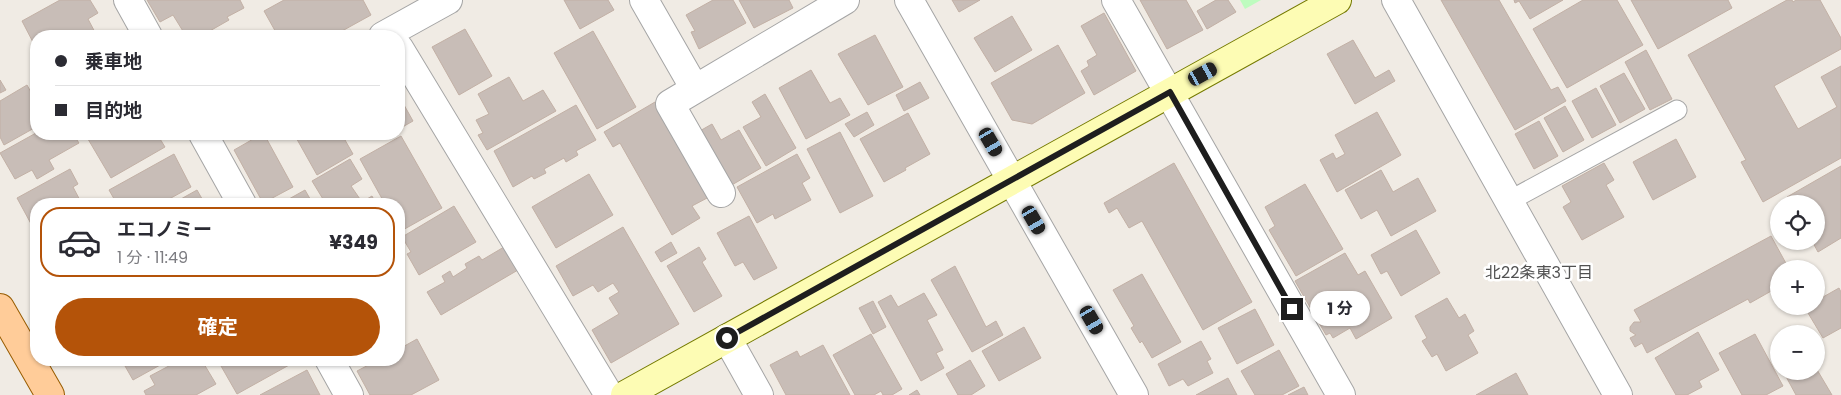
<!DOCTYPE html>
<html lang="ja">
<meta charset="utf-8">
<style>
:root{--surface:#fff;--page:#f2f2f3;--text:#2b2b33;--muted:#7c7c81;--line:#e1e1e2;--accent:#b45309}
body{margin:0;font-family:Poppins,"Noto Sans JP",sans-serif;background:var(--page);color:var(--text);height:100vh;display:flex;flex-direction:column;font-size:19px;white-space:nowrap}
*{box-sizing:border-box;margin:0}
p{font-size:16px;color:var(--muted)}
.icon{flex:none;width:28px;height:28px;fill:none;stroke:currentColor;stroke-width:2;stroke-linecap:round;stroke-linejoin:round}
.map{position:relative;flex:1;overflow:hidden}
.panel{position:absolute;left:30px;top:198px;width:375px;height:168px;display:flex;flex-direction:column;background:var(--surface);border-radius:20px;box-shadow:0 1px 4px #0004}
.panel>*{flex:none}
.top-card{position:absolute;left:30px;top:30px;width:375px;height:110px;border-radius:20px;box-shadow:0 1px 4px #0004;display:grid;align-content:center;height:110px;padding:0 25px;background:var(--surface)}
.buttons{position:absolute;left:1770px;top:195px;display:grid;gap:10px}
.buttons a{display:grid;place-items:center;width:55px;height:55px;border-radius:50%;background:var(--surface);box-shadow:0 1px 4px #0004;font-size:25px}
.end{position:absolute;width:22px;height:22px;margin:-11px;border:6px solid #1e1e1e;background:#fff;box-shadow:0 0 0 2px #fff}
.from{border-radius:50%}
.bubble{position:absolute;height:35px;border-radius:18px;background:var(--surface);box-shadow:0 1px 4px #0004;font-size:16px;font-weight:700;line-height:35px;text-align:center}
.car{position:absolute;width:15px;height:30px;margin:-15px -8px;border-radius:6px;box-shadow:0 0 4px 1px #0007;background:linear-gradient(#222 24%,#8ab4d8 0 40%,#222 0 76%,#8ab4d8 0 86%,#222 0)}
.top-card b{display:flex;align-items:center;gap:18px;height:48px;font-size:19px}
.top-card b+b{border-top:1px solid var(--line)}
.top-card i{width:12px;height:12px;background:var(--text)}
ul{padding:9px 0 0;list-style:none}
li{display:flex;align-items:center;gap:15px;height:70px;margin:0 10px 8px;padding:0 15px;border:2px solid transparent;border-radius:20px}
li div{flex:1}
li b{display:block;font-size:19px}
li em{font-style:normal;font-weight:700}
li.selected{border-color:var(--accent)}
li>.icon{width:45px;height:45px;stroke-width:1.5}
.action{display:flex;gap:10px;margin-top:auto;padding:10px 25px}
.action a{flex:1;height:58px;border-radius:30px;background:var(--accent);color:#fff;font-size:20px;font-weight:700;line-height:58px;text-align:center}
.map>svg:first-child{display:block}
</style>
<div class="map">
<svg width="1841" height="395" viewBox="0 0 1841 395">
<rect width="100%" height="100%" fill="#f0ebe4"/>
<path fill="#befcbf" d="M1240,0H1261L1245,9Z"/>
<path fill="#c8bdb7" stroke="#c2b0a5" d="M60,0H90L98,13L88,19L97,36H36V48L22,21Z
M147,0H240L244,8L227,17L229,20L201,36H186L173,15L160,22Z
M284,0H363L371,15L333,36H278L264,11Z
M564,0H608L614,10L580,29Z
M713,0H733L746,23L699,49L691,32L695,31L686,15Z
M739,0H789L793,8L754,28Z
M952,0H980L959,12Z
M1140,0H1186L1203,30L1167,49Z
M1216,0H1228L1236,12L1207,29L1197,11Z
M1441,0H1499L1551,90L1558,87L1566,101L1515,130Z
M1514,0H1563L1530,19L1519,1L1515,3Z
M1583,0H1617L1643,45L1567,88L1533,29Z
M1631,0H1728L1732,8L1658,49Z
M1787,0H1792L1793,2L1796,0H1820L1841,38V49L1774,86L1798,129L1837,107L1821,77L1841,66V158L1763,202L1741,162L1746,160L1688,55Z
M1104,13L1136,71L1094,95L1081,71L1089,66L1087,61L1097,55L1081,26Z
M1012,16L1032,50L995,72L974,38Z
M465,29L492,76L459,95L432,47Z
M593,31L636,107L597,129L554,53Z
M875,35L903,87L868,105L838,54Z
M1353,40L1375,78L1389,70L1395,81L1355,104L1327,54Z
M1058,45L1085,93L1032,124L1012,120L991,83Z
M1646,50L1672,99L1650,110L1625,62Z
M811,70L830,103L840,98L850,115L806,139L779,88Z
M1624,73L1645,109L1620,123L1600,86Z
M509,77L523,101L543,90L556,111L487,150L478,135L483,133L476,120L489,114L478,94Z
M0,80L6,90L0,93Z
M920,82L929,98L904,111L896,95Z
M27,85L36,101V127L4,145L0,137V101Z
M1596,88L1616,125L1592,138L1572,101Z
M765,94L796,148L766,166L743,127L761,117L752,102Z
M399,96L413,121L399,129Z
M655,102L709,197L692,206L700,218L672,235L620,143L613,147L604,132Z
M576,105L596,140L576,151L578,155L566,162L564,158L544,169L546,173L534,179L532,176L513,187L494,151Z
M1565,106L1584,140L1563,152L1544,118Z
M867,112L874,125L854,137L845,124Z
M1377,112L1401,155L1337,192L1320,160L1333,153L1336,159L1345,154L1335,135Z
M908,113L930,154L905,168L906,170L884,182L860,139Z
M1539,121L1558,156L1534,169L1515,134Z
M712,124L721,140L739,130L761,168L730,186L698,132Z
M840,132L873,196L840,213L807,149Z
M36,133L73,134L79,143L49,160L54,169L37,179L32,170L15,179L0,153Z
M85,134H157L165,147L111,178Z
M262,134H264L293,187L263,203L234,150Z
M294,134H348L350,137L345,140L353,154L317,175Z
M377,134H390L380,139Z
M401,136L442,208L401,231L399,227V204H385L360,159Z
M1676,139L1696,177L1653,200L1633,162Z
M174,154L191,187L160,204H127L126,202L117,204L109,190Z
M797,154L810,178L802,183L811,200L775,219L773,214L757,223L737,187Z
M350,159L362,179L351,186L362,202L372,196L376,204H326L312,181Z
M1174,163L1252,302L1203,330L1142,221L1129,228L1117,208L1109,213L1104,203Z
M1604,163L1614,180L1606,185L1624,217L1582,240L1563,207L1571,202L1562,186Z
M1841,166V238L1818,252L1812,241H1816V204H1791L1787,197Z
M70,169L78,184L73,187L82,204H36V233L17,198Z
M1381,170L1393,192L1418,178L1436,211L1391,236L1377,210L1361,219L1345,190Z
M589,174L613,215L556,248L532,207Z
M1305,184L1343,249L1296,276L1269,230L1275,226L1265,207Z
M197,190L205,204H172Z
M305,190L313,204H280Z
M454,206L476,242L419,275L407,254L411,252L402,237Z
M749,216L777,268L754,280L743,262L735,266L717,233Z
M623,227L679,324L611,363L592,330L619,314L609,298L619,292L613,283L598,292L593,285L573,296L556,266Z
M1416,230L1440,273L1401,296L1387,271L1381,274L1371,255Z
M1771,236L1788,267L1779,269V281L1770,285L1773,290L1750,303L1748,299L1647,353L1642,343L1635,347L1630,338L1636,335L1630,331V327L1634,322H1641L1634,310Z
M671,242L677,253L661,262L655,252Z
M504,247L518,270L441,315L427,292L445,282L442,276L450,271L453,277L467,268L465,264L479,256L482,260Z
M699,247L706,259L702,262L722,296L694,312L667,266Z
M1345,253L1358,275L1365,271L1392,318L1356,339L1350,328L1333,338L1330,333L1326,335L1295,281Z
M955,266L986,327L996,321L1003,335L972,352L931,280Z
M1142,274L1181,342L1152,358L1142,341L1140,343L1131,328L1134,326L1113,290Z
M1839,288L1841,292V328L1823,338L1805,308L1816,306V301Z
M924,293L937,315L927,320L943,350L936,353L944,368L921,381L878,302L891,295L898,307Z
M1447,298L1459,318L1465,314L1474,331L1468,335L1478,353L1446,371L1437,354L1432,357L1422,341L1427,338L1415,316Z
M873,301L886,327L873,334L859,308Z
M1255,309L1274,345L1237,364L1218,328Z
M1024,327L1041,358L999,381L982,351Z
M1698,332L1719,370L1699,381L1702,387L1687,395H1676L1655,358Z
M871,334L902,389L892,395H883L881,391L874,395H855L833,355Z
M1755,334L1783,386L1766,395H1742L1719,353Z
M417,339L439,380L411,395H370L357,371L380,359H399V349Z
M1201,341L1211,359L1207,361L1213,373L1188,386L1183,379L1169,386L1158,364Z
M823,345L850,395H786L770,365L797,351L800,357Z
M1279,350L1299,386L1282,395H1255L1241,371Z
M121,359H171L133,380Z
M182,359H201L216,384L196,395H146L144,391L155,385L150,376Z
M217,359H287L291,364L237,394Z
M970,360L985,386L971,395H958L946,374Z
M1816,368L1832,395H1796L1783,371H1816Z
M307,370L320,395H260Z
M1516,373L1528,395H1476Z
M1228,378L1237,395H1196Z
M1304,387L1308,395H1288Z
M917,390L920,395H909Z"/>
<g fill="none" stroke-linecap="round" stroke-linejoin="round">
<defs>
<path id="lane" d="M1509,201L1677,110"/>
<path id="street" d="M128,0L148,36
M644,0L695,89
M909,0L1134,395
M1116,0L1341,395
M1396,0L1618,395
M383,36L448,0
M399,48L609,395
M203,134L242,204
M721,193L670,104L845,0
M727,338L759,395
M329,359L349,395"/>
<path id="secondary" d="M625,395L1337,0"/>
<path id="primary" d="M0,308L50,395"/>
</defs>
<use href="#lane" stroke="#a5a5a5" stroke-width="21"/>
<use href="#street" stroke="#a5a5a5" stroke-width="30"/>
<use href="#secondary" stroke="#757a00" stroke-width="30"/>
<use href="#primary" stroke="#985c00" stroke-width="30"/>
<use href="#lane" stroke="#fff" stroke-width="19"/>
<use href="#street" stroke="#fff" stroke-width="28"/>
<use href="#secondary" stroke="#fdfcb4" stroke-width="28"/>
<use href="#primary" stroke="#fc9" stroke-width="28"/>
</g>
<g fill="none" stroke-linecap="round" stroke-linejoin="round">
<path stroke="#1e1e1e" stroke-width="6" d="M727,338L1170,92L1292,309"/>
</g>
<g text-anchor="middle" stroke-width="5" stroke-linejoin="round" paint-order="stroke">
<g font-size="16" fill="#515151" stroke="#fff">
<text x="1539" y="278">北22条東3丁目</text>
</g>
</g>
</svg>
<div class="buttons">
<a><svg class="icon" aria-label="locate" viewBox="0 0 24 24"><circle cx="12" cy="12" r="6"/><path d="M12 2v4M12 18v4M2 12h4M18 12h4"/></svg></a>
<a>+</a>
<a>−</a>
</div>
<i class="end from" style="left:727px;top:338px"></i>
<i class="end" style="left:1292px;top:309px"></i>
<div class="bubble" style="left:1310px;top:291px;width:60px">1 分</div>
<i class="car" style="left:1203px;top:74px;rotate:61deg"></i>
<i class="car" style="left:991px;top:142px;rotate:150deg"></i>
<i class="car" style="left:1034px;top:220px;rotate:150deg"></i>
<i class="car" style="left:1092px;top:320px;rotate:150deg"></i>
<div class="top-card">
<b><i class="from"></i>乗車地</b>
<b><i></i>目的地</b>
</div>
<section class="panel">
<ul>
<li class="selected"><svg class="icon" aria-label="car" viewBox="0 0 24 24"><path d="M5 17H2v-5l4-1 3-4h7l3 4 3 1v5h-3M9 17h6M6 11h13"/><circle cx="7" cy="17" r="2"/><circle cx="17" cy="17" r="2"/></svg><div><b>エコノミー</b><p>1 分 · 11:49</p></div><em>¥349</em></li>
</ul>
<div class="action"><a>確定</a></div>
</section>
</div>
